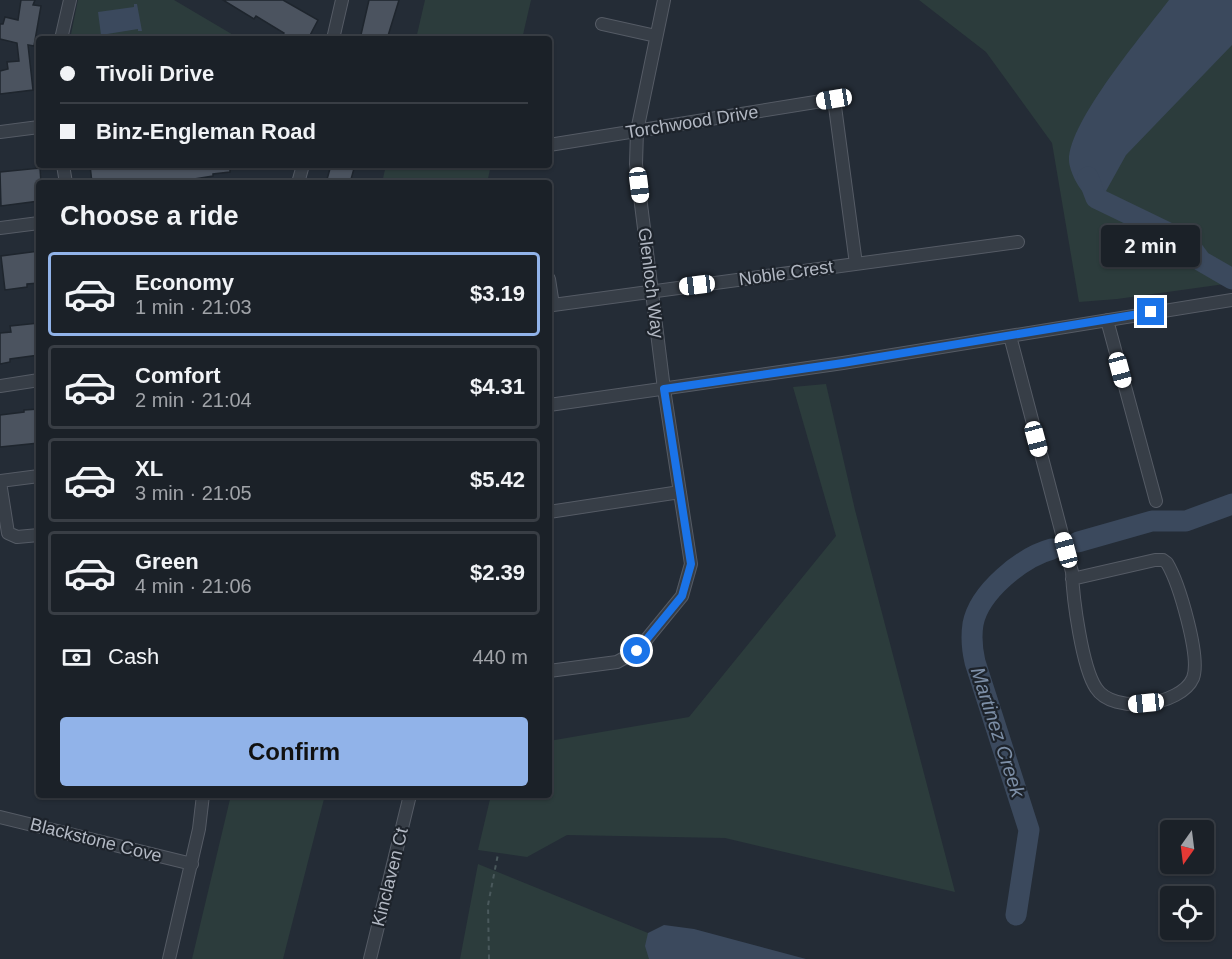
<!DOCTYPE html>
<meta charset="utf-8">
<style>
:root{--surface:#1b2128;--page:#242930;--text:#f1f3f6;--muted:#a0a3a8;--line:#393e45;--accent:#91b3e9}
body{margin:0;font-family:Arial,sans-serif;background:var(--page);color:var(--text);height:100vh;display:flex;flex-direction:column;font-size:22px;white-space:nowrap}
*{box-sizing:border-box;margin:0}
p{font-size:20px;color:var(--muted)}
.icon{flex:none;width:33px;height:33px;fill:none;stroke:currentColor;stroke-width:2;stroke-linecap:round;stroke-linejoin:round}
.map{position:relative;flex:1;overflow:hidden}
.panel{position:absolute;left:36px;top:180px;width:516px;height:618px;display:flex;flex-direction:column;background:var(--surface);border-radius:6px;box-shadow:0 2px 4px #0004,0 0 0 2px var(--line)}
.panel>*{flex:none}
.hud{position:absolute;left:36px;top:36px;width:516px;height:132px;border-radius:6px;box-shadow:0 2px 4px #0004,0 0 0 2px var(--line);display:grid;align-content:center;height:132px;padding:0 24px;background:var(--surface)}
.needle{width:39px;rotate:194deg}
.controls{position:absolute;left:1160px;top:820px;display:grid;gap:12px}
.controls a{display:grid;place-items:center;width:54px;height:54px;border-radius:6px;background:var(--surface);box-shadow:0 2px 4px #0004,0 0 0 2px var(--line);font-size:30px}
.end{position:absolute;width:27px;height:27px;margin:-14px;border:8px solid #1a73e8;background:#fff;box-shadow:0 0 0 3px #fff}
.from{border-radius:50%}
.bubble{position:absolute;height:42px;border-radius:6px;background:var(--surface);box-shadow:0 2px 4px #0004,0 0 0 2px var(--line);font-size:20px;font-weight:700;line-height:42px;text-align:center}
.car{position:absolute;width:18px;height:36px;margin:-18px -9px;border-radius:8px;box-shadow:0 0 4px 2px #0007;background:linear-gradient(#fff 24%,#345 0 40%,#fff 0 76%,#345 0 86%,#fff 0)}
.hud b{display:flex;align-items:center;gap:21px;height:57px;font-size:22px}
.hud b+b{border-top:2px solid var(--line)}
.hud i{width:15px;height:15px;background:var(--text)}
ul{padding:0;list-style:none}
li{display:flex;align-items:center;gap:18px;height:84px;margin:0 12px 9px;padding:0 12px;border:3px solid var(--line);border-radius:6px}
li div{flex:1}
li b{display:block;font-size:22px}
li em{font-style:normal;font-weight:700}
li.current{border-color:var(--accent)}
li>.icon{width:54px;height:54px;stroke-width:1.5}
h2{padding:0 24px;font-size:27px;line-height:72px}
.pay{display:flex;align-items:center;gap:15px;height:66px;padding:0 24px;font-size:22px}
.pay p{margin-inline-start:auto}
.action{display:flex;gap:12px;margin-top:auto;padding:12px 24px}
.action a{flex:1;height:69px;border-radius:6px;background:var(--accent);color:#111;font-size:24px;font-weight:700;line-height:69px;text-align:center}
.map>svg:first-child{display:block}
</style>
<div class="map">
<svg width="1232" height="959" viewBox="0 0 1232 959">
<rect width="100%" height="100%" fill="#242c36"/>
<path fill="#2c3c3c" d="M78,0H174L240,39H70Z
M425,0H531L522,39H416Z
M919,0H1232V283L1117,299L1079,302L1052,143L986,52Z
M386,165H491L487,183H382Z
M826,384L855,510L955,892L725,838L567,835L527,857L478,850L491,795H549V741L689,717L836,536L793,387Z
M231,795H325L283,959H192Z
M478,864L648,933L655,959H460Z"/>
<path fill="#3b495d" d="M1169,0H1232V45L1126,155L1101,200C1097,199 1092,198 1088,196C1079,191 1069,170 1069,160C1069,121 1144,33 1169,0Z
M134,4H137L142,31H138V29L101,35L98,12L134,7Z
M664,925L694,929L806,959H649L645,946L648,933Z"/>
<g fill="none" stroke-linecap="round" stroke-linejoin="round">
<path stroke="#3b495d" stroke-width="21" d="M1088,177L1096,198L1187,242L1201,261L1232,279
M1078,542L1152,521H1186L1232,504
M1016,915L1029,830L975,662C972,649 971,637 973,624C979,592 1022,557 1052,549"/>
</g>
<path fill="#4b535f" stroke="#1e252d" stroke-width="1.5" d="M21,0H35L33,5L41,6L34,46L28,45L33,90L0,94V71L8,69L7,62L19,61L17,43L0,39V24H3L5,17L18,20Z
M223,0H283L318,20L308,39H281L284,33L256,16L254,19Z
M369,0H399L387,39H360Z
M90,165H230V172L213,174V176L188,180L160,183H92Z
M331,165H355L350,183H326Z
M40,168L41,183H39V201L1,206L0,172Z
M39,251V283L27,284V287L5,290L1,256Z
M39,323V355L10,359V362L0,364V333L11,332L10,326Z
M39,409V443L0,447V415L24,412V410Z"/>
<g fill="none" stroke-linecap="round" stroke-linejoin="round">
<defs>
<path id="minor" d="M602,24L656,36
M61,39L70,0
M333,39L342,0
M0,132L39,127
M549,145L834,99L856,264
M63,165L66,183
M298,183L303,165
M0,228L39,223
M549,279L553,305L1018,242
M1107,320L1156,501
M1010,336L1072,572C1073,599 1082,667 1096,688C1113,715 1181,706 1193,678C1201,657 1179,583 1167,563L1163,560H1155L1072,579
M0,386L39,380
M549,405L843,363L1232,300
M0,481L39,476
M0,482L8,533L17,537L39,535
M549,512L680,492
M549,671L617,662L637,651L682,596L691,564L664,389L636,164L637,131L664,0
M0,817L192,864
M169,959L199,829L203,795
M370,959L410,795"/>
</defs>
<use href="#minor" stroke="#555b65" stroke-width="14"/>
<path stroke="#4a595c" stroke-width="2" stroke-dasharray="4.5 4.5" stroke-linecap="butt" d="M489,959L488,905L498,854"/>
<use href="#minor" stroke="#373e47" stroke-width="12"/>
</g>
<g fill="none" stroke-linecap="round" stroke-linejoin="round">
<path stroke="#1a73e8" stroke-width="8" d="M637,651L682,596L691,564L664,389L843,363L1151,312"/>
</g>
<g text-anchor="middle" stroke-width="4.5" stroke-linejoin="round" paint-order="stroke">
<g font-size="18" fill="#b2b8c3" stroke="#1d232b">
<text transform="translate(692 122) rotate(-9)" y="6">Torchwood Drive</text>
<text transform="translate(786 273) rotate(-8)" y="6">Noble Crest</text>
<text transform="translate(651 283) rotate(83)" y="6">Glenloch Way</text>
<text transform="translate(96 840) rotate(14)" y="6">Blackstone Cove</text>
<text transform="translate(390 877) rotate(-76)" y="6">Kinclaven Ct</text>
</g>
<g font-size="20" font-style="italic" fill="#7d8fa7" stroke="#1d232b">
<text transform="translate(998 732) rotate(72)" y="7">Martinez Creek</text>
</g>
</g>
</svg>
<div class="controls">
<a><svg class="needle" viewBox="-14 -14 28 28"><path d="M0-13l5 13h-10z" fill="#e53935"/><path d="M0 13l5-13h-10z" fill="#a0a3a8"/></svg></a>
<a><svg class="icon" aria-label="locate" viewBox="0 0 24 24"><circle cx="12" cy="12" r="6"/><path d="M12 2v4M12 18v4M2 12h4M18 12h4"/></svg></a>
</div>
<i class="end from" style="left:637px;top:651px"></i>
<i class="end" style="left:1151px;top:312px"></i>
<div class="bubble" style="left:1101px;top:225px;width:99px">2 min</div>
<i class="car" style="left:834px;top:99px;rotate:261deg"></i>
<i class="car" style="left:639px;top:185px;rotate:173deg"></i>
<i class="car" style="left:697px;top:285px;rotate:263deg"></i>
<i class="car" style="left:1120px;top:370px;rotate:165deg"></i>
<i class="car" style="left:1036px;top:439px;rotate:165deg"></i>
<i class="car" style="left:1066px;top:550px;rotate:345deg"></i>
<i class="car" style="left:1146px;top:703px;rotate:264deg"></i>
<div class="hud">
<b><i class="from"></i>Tivoli Drive</b>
<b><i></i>Binz-Engleman Road</b>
</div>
<section class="panel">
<h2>Choose a ride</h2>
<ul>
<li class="current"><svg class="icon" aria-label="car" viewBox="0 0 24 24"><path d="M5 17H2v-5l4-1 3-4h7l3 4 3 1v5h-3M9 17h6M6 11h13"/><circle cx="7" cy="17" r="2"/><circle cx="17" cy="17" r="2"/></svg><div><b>Economy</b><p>1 min · 21:03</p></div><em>$3.19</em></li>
<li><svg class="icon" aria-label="car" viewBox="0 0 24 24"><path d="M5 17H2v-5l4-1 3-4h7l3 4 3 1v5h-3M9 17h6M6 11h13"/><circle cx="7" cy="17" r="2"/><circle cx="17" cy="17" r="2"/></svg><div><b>Comfort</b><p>2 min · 21:04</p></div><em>$4.31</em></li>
<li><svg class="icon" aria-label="car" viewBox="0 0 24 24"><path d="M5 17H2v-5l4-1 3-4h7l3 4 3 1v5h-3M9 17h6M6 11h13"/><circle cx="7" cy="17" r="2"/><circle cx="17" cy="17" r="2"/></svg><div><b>XL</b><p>3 min · 21:05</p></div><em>$5.42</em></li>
<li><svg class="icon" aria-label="car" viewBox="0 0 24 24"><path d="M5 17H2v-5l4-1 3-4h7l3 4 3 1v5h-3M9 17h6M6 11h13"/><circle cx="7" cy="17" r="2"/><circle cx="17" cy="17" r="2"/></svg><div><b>Green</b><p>4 min · 21:06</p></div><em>$2.39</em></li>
</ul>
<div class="pay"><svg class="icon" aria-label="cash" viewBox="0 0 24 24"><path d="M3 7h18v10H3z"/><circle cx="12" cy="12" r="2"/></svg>Cash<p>440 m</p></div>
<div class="action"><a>Confirm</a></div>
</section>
</div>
